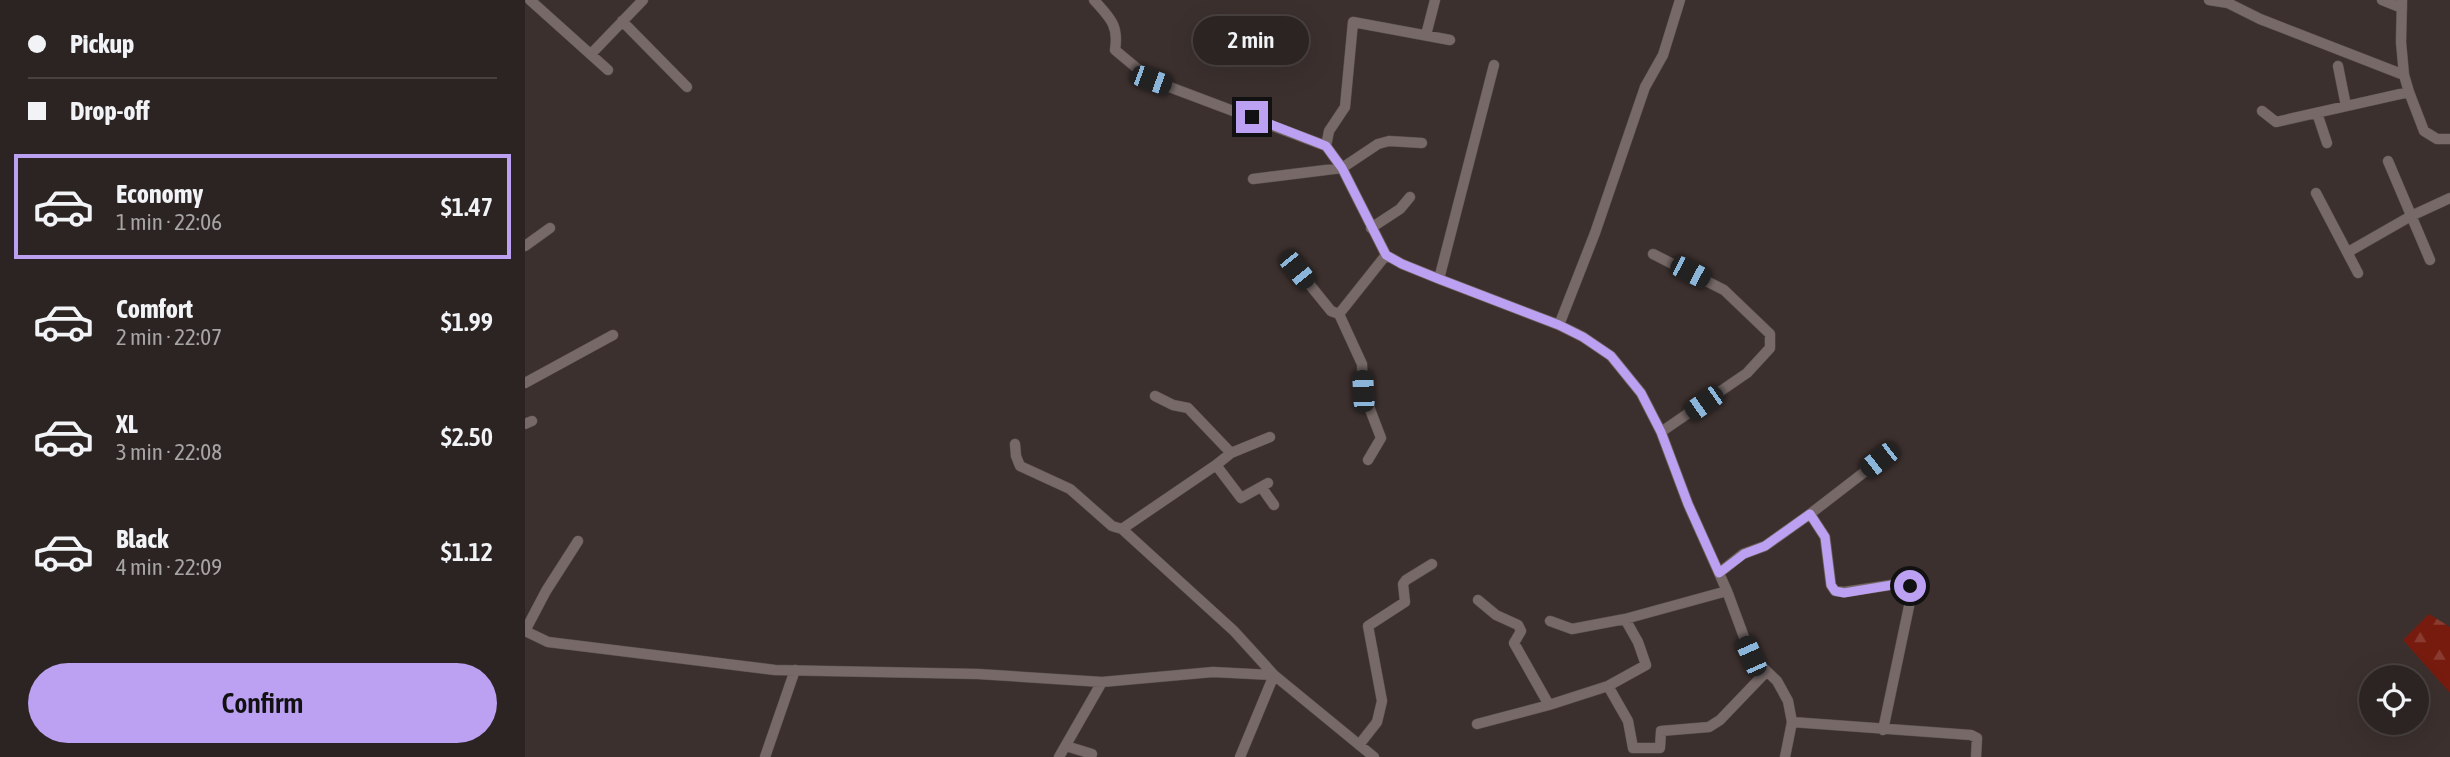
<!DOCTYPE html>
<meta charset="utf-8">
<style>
:root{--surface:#2c2422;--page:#38302f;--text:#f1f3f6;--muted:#a6a4a5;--line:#484140;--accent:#bca0f2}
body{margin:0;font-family:"Asap Condensed",sans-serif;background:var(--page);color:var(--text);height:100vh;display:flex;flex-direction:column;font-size:26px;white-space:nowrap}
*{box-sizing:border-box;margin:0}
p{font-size:23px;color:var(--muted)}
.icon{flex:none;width:38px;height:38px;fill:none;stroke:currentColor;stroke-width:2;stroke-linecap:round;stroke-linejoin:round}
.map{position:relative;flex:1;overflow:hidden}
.sheet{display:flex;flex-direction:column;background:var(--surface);width:525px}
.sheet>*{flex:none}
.banner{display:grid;align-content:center;height:154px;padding:0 28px;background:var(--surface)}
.controls{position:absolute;left:1834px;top:665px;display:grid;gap:14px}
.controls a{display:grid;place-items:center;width:70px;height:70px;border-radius:50%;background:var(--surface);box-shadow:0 7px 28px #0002,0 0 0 2px var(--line);font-size:35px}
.end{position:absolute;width:32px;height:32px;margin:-16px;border:9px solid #bca0f2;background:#111;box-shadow:0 0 0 4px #111}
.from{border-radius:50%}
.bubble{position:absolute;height:49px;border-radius:24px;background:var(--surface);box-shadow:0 7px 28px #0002,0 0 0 2px var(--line);font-size:23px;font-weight:600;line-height:49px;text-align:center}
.car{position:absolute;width:21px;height:42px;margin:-21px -10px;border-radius:9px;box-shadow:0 0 5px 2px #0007;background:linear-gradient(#222 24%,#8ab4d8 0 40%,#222 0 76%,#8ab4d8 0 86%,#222 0)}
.banner b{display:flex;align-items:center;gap:24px;height:66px;font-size:26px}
.banner b+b{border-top:2px solid var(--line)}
.banner i{width:18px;height:18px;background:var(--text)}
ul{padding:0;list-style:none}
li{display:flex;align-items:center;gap:21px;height:105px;margin:0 14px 10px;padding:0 14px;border:4px solid transparent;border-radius:0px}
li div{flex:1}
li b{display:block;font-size:26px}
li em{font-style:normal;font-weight:600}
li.on{border-color:var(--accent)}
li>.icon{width:63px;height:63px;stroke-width:1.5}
.cta{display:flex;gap:14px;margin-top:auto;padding:14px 28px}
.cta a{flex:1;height:80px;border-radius:42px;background:var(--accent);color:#111;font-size:28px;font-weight:600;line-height:80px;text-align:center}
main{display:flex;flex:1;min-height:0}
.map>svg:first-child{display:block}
</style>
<main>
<section class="sheet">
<div class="banner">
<b><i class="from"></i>Pickup</b>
<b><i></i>Drop-off</b>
</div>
<ul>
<li class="on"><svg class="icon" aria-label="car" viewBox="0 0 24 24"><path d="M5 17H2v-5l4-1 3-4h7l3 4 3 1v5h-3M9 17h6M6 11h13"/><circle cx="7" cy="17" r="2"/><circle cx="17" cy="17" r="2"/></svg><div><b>Economy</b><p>1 min · 22:06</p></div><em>$1.47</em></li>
<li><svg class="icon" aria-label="car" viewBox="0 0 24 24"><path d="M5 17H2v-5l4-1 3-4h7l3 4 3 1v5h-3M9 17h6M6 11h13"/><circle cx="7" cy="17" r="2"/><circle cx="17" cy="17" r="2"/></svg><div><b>Comfort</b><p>2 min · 22:07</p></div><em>$1.99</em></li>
<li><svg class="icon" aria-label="car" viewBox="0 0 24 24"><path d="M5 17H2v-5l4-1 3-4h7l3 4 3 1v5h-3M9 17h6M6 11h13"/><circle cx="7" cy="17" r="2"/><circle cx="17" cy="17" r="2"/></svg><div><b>XL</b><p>3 min · 22:08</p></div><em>$2.50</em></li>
<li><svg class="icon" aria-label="car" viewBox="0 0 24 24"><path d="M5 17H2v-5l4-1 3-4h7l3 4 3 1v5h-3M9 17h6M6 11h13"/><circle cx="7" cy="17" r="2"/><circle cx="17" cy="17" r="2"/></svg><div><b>Black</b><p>4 min · 22:09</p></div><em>$1.12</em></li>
</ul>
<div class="cta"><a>Confirm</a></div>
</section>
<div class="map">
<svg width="1925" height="757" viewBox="0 0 1925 757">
<defs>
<pattern id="forest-firs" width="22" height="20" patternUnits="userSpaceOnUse" patternTransform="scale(1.75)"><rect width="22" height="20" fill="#761b0d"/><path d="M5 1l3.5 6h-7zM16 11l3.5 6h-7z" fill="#893b2f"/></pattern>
</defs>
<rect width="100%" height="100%" fill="#3b302e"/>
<path fill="url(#forest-firs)" d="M1904,614L1925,627V693L1878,640Z"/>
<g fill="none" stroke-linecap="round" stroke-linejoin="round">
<defs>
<path id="minor" d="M5,0L83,70
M569,0C585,18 594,25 590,50L626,80L801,146L817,168L861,255L877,264L914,279L1034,325L1058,337L1086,356L1116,393L1136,432L1163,504L1202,591L1226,656L1252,681L1263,701L1267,722
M1684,0L1703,3L1735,19L1879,75
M1857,0L1877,8
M1877,0L1876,42L1879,75L1884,92L1899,131L1912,139H1925
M97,21L162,87
M901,35L910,0
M66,54L118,0
M1813,66L1821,106
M1737,111L1751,122L1884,92
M1792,113L1802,143
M801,146L804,131L820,107L828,22L925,40
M1863,161L1905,260
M728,179L817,168L853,144L864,141L897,143
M1791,193L1833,273
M846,228L875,209L885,197
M0,246L25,228
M1823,252L1886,216L1925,198
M1128,254L1199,290L1245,334V348L1222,373L1136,432
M772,269L806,311L814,314L837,364L838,391L856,438L843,460
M914,279L969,65
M814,314L861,255
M1034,325L1070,233L1120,87L1138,55L1155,0
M0,383L88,335
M630,396L648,405L663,408L706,453
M0,424L7,421
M490,444L491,456L495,466L545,489L587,526L597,529L709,631L749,675L715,757
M691,465L716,498L743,483
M737,488L749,505
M1285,514L1300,537L1306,585L1310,591L1319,592L1379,583L1385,586L1387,592L1358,730
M597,529L691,465L706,453L745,437
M1194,573L1218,554L1240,546L1285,514L1355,460
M953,600L971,615L993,625L996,631L989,643L1024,705
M1025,621L1047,629L1100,619L1202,591
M0,631L23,642L250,670L453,674L577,682L688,672L749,675L849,757
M0,631L21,591L53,541
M1083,686L1103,721L1108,748H1135L1136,731L1184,727L1195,720L1241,672
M952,724L1024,705L1083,686L1121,665L1113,642L1100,619
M834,745L852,722L857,701L843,626L880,602L878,584L881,580L907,564
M541,746L567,754
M240,757L270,670
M534,757L577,682
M1260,757L1267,722L1446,735L1452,738L1451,757"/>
</defs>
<use href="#minor" stroke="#584f4d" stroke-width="11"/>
<use href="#minor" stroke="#766967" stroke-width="10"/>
</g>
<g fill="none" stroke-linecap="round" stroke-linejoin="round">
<path stroke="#bca0f2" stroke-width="9" d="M727,117L801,146L817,168L861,255L877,264L914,279L1034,325L1058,337L1086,356L1116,393L1136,432L1163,504L1194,573L1219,554L1240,546L1285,514L1300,537L1306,585L1310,591L1319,593L1379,583L1385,586"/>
</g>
</svg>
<div class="controls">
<a><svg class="icon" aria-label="locate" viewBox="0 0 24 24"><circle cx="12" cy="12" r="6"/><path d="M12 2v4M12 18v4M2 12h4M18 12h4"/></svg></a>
</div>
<i class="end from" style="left:1385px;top:586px"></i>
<i class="end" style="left:727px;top:117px"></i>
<div class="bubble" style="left:668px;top:16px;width:116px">2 min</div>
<i class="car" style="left:626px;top:80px;rotate:110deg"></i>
<i class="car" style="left:772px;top:270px;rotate:141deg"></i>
<i class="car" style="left:1165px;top:272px;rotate:117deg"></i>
<i class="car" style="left:838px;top:391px;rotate:357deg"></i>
<i class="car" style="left:1179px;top:403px;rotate:235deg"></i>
<i class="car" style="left:1354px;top:460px;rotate:232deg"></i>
<i class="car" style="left:1226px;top:656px;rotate:336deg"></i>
</div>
</main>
